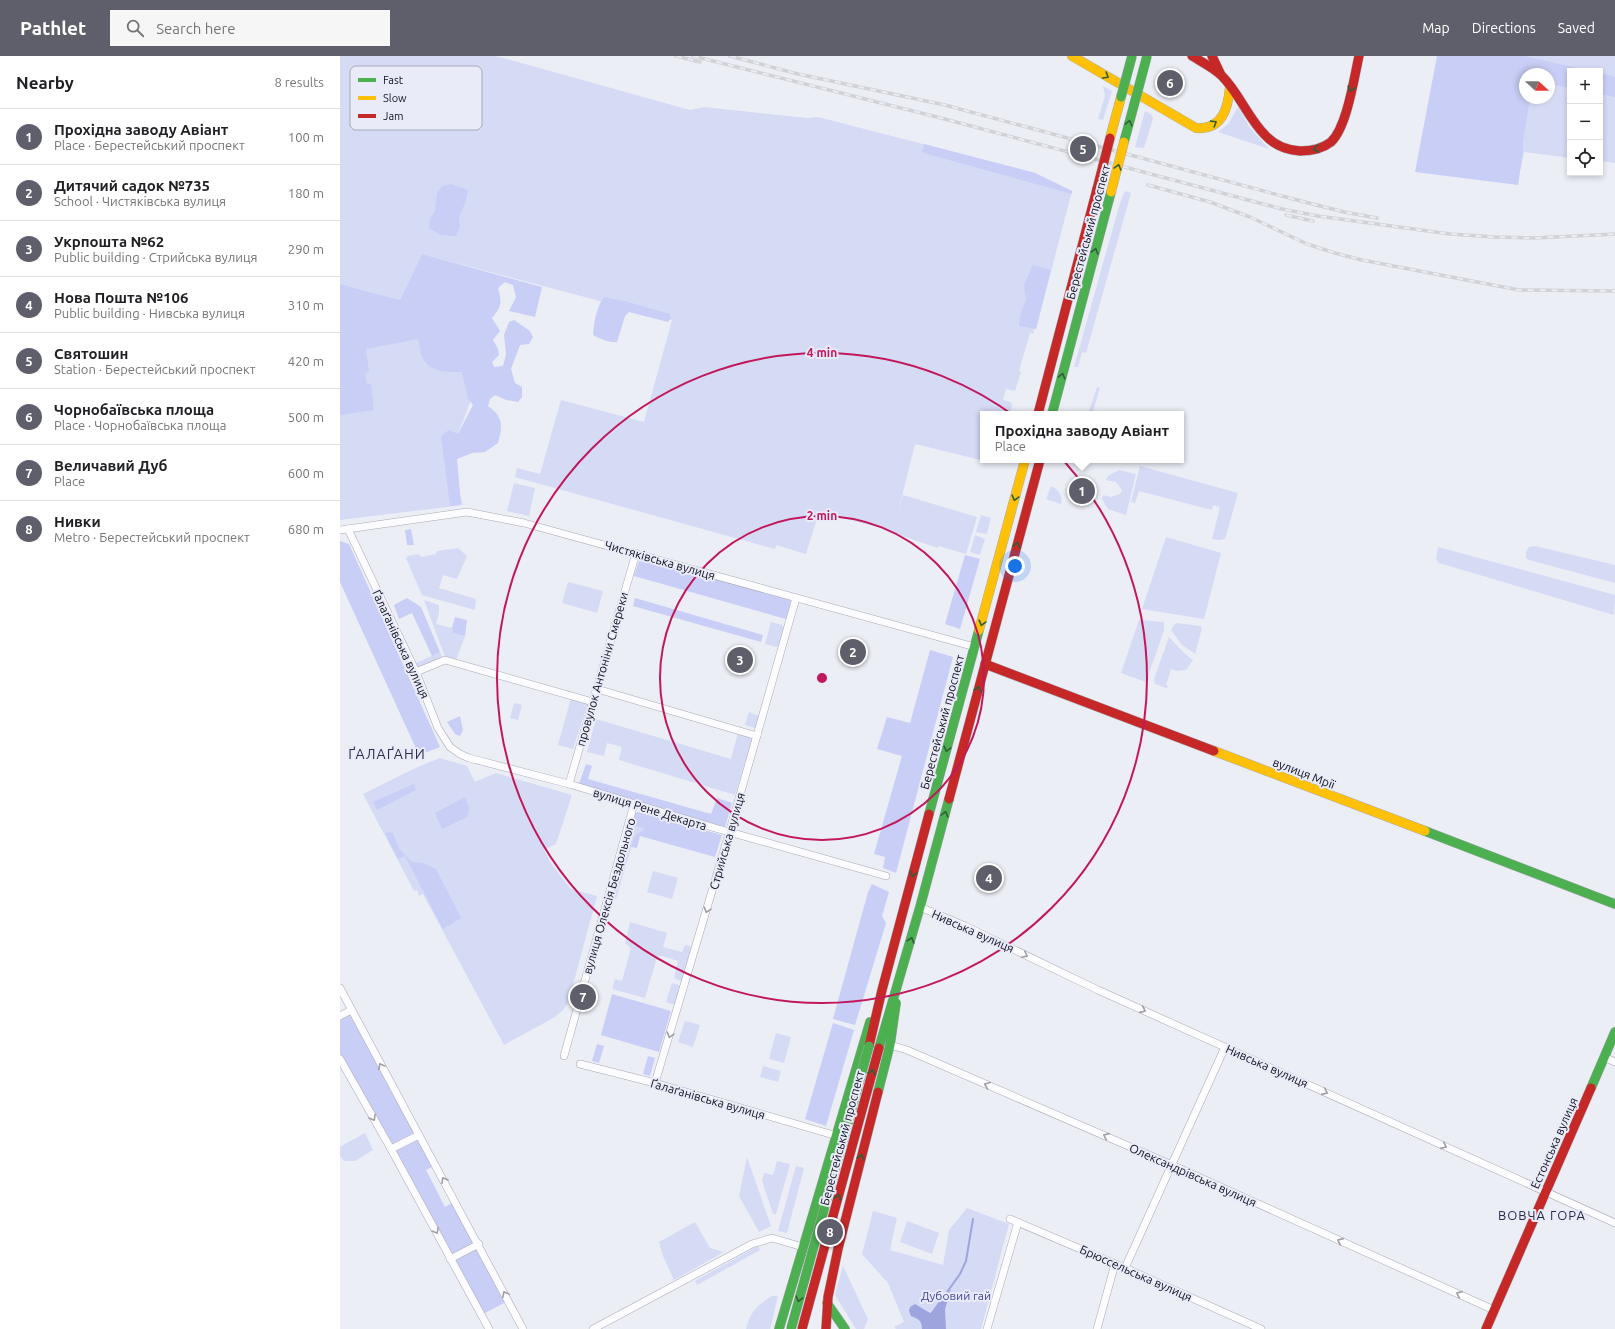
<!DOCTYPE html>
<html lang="en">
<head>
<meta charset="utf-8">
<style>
  :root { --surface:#fff; --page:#f6f6f6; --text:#202124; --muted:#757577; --line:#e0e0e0; --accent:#5e5f6a }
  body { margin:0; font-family:Ubuntu,sans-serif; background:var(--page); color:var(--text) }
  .controls { position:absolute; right:12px; top:12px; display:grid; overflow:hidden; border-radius:0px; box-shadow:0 2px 6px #0003 }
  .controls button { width:36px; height:36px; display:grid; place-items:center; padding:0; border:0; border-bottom:1px solid var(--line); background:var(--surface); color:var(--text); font:20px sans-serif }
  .compass { position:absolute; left:1179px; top:12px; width:36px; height:36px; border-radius:50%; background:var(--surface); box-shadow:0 2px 6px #0003; rotate:111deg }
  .you { position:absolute; left:675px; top:510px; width:14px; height:14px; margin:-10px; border:3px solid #fff; border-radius:50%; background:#1a73e8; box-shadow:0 0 0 6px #1a73e833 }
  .badge { display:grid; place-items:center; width:26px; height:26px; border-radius:50%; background:var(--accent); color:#fff; font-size:13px; font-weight:700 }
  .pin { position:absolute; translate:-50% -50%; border:2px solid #fff; box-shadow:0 1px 4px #0006 }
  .popup { position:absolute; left:640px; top:355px; width:204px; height:52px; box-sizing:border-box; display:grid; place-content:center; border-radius:0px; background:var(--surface); filter:drop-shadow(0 1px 3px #0005); font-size:13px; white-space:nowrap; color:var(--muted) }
  .popup b { font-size:15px; color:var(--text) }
  .popup::after { content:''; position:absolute; left:50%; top:100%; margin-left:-8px; border:8px solid transparent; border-top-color:var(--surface) }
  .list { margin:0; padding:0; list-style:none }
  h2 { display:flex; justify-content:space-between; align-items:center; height:52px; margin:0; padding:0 16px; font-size:17px }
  h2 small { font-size:13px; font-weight:400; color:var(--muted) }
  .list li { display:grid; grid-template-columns:26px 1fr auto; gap:12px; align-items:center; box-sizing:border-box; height:56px; padding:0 16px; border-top:1px solid var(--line) }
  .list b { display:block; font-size:15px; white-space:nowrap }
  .list p { margin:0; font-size:13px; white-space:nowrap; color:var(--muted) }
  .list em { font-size:13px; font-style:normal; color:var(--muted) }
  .icon { flex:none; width:22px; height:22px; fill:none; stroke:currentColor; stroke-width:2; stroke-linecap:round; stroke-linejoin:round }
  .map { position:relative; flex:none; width:1275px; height:1273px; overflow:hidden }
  header { display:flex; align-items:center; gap:24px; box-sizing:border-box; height:56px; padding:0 20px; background:var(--accent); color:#fff }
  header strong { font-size:19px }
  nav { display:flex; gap:22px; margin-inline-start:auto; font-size:14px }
  .search { width:280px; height:36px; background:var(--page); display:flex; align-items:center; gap:10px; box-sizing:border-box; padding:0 14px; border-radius:0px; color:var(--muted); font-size:15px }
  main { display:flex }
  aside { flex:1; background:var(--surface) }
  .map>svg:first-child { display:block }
</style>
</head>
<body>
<header>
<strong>Pathlet</strong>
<div class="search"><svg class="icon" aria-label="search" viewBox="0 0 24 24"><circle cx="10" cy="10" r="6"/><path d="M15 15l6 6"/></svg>Search here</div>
<nav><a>Map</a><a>Directions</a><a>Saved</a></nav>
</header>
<main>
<aside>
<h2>Nearby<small>8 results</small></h2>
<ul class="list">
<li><span class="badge">1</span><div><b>Прохідна заводу Авіант</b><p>Place · Берестейський проспект</p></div><em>100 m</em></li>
<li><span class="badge">2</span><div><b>Дитячий садок №735</b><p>School · Чистяківська вулиця</p></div><em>180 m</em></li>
<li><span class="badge">3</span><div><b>Укрпошта №62</b><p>Public building · Стрийська вулиця</p></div><em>290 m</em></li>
<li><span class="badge">4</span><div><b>Нова Пошта №106</b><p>Public building · Нивська вулиця</p></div><em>310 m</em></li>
<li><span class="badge">5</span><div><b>Святошин</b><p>Station · Берестейський проспект</p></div><em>420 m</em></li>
<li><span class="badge">6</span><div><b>Чорнобаївська площа</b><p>Place · Чорнобаївська площа</p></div><em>500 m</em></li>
<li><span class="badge">7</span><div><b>Величавий Дуб</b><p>Place</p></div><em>600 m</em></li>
<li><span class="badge">8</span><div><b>Нивки</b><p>Metro · Берестейський проспект</p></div><em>680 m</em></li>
</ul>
</aside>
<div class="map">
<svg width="1275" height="1273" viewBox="0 0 1275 1273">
  <rect width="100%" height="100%" fill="#eceef6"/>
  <g fill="#d5daf5" fill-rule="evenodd">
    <path d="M0,0h156l194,54 14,-3 103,11 11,-1 217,56 37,18 -36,138h-2l-1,5 -3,-1 -11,38 2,1 -6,19 -9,-2 -3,11 8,2 1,3 -2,9h-27v46h2v1l-70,-17 -17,68 5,-17 74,22 -11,37 -27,-8 -1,2 -45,-15v-2l-74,-19 -13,42 -30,-9 -1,4 -260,-72 2,-9 23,6 21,-74 83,22 28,-102 -250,-66 -22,46 -60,-16z"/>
    <path d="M1142,0h133v107l-15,-2v-90h-30v87l-46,-6 -5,24 -28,-4zM1185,18h24v24h-24z"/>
    <path d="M763,30l9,5 -9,29 -5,-1 7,-23z"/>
    <path d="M898,51l12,21 19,21 -51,-17 11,-9z"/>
    <path d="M805,55l7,4 1,4 -9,29 -9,-1z"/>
    <path d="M785,135l6,2 -45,160 -4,-1 -4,15h-4l46,-164z"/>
    <path d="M0,246l144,53 -6,26 -29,77 14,47 -123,15z"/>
    <path d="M757,331l3,1 -8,26h-4z"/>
    <path d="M800,410l98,27 -13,46 -6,1 -7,-1 8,-32 -7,-2 -1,5 -73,-19 -4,12 -4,-1z"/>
    <path d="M779,414l17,4 -10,41 -18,-6 -6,-10 1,-4 8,2 9,-3 2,-4 -6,-8 -10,-2 2,-4z"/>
    <path d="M174,427l21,5 -6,28 -22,-5z"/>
    <path d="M711,430c8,4 12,9 10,18l-15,-5z"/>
    <path d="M641,459l10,3 -4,16 -11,-2z"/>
    <path d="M635,479l10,4 -5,16 -10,-3z"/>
    <path d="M826,481l55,16 -17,66 -62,-10z"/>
    <path d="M1195,490l80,19v18l-86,-23 -3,-2v-6l3,-5z"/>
    <path d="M1098,491l177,48 -1,20 -175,-52 -3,-4z"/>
    <path d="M118,492l9,8 -10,23 -14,-4 -4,13 37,11 -1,11 -53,-15 -16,-37 2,-2 10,-2 4,3 14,-3 1,-3z"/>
    <path d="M228,526l35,9 -6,22 -35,-10z"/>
    <path d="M84,544l15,5v8l-3,11 16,4 1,5 12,3 -9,24 -11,-3z"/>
    <path d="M799,564l25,2v8l-18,52 -25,-9z"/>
    <path d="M431,566l11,3 2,3 -4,17 -3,2 -12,-3z"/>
    <path d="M837,567l23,3 2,2 -7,26 -13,-9 -11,-15 3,-5z"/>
    <path d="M829,581l16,17 8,6 -7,10 -9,1 -6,-2 -5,16 3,1 -3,2 -11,-4 -1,-5z"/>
    <path d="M100,596l3,6 -25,11 -4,-5z"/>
    <path d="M231,642l17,5 -15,46 -15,-4z"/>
    <path d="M174,647l8,2 -4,15 -8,-2z"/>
    <path d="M409,656l10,4 -4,12 -10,-3z"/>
    <path d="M256,663l135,40 7,-26 12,4 2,3 -17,55 -116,-35 3,-13 -15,-4 -3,13 -17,-4z"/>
    <path d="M100,702l27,8 8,16 21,-9 76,22 -16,49 -12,6 8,15 19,24 26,7 -29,107 -5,7 -8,7 -51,28 -81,-151 -4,2 -2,-6 -3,1 -51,-97 50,-25z"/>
    <path d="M292,769l12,4 -9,6 -19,64 -5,-1z"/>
    <path d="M313,815l25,7 -6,21 -25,-7z"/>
    <path d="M290,866l37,11 -4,14 19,5 3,-7 7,2 -10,34 -8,-3 4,-17 -16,-5 -5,1 -12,41 -33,-9 3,-10 7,2 9,-33 -6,-5z"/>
    <path d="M332,927l9,3 -6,19 -9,-3z"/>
    <path d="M345,965l15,4 -7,22 -15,-5z"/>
    <path d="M436,977l15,4 -7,26 -15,-4z"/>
    <path d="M423,1010l18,5 -3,11 -18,-5z"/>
    <path d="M25,1077l8,17 -18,11h-11l-4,-5v-9z"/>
    <path d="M407,1101l24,69 -12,6 -20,-36z"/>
    <path d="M437,1105l13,3 -14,50h-3l-11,-33 2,-8 9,2z"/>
    <path d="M456,1110l8,2 -17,65 -9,-2z"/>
    <path d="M627,1152l42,16 -28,105h-85l-2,-2 10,-5 -16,-39 -26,-29 11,-43 24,7 -7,32 53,15 6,-35z"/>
    <path d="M567,1165l32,12 -7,21 -32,-12z"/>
    <path d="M355,1166l15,26 14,4 -50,28 -11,-24 -4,-14z"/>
    <path d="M418,1190l2,4 -63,35 -2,-4z"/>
    <path d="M503,1210l25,53 -4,10h-8l-21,-34z"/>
    <path d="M432,1240h6l-8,33h-24c4,-17 11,-24 26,-33z"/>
  </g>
  <g fill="#c8cef5">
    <path d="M1097,0h87l66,15h-20v17l-21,-4v-10h-24v24h5l-7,43v11l-5,33 -103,-13z"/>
    <path d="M1260,17l15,4v20l-15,-3z"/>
    <path d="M584,88l111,29 37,18v3l-141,-39 -9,-3z"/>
    <path d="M111,128l17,6 -2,11 -7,16 1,10 -4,9 -15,-1 -12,-7 1,-9 5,-8 2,-18 5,-7z"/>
    <path d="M82,198l120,33 -7,30 -26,-6 7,-14 -3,-12 -8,-3 -7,6c4,15 4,18 -6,30l8,13 -7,9 5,9 1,6 -7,7 2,5 9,-1 3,-12 -2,-19 5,-13 5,-2 16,11 3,6 -4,7 -9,1 -9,24 4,14 7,4v10l-4,5 -12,-2 -11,-5 -5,4 -2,7c15,10 15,20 10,37l-13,9 -13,1 -15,6 4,45 -11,2 -9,-70 8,-6 9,4 15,-29 -5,-6 -6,-27c-12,0 -30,1 -38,-12 -4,-5 -4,-15 -6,-21l-52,10 3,23 -4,1 2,11h4l3,26 -34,5v-131l60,16z"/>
    <path d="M693,209l18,5 -15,59 -17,-3 1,-10 6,-16 -2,-15z"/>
    <path d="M264,241l24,5 42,12 1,4 -3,4 -39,-10 -4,4 -8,26c-8,1 -16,-3 -24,-7 1,-13 3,-27 11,-38z"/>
    <path d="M71,473l3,16h-7l-2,-15z"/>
    <path d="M0,485l9,3 91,203 -21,8 -79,-173z"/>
    <path d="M625,499l15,4 -20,70 -15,-5z"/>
    <path d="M300,502l150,42 1,1 -5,18 -152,-43z"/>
    <path d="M67,542l14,9 19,45 -8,4 -20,-43 -13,6 -5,-14z"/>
    <path d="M295,542l128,37 -2,7 -128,-36z"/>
    <path d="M115,561l12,3 -2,16 -12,-3 -1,-5z"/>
    <path d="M590,594l23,7 -57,216 -13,-5 2,-11 -11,-3 28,-98 -25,-7 10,-32 23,6z"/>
    <path d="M120,660l3,14 -3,6 -5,-2 -8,-12z"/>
    <path d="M246,708l6,2 -4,13 123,35 6,-16 15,5 -7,24 -146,-43z"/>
    <path d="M74,728l2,6 -39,20 -4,-8z"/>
    <path d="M125,741l4,11 -2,9 -25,12 -7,-16z"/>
    <path d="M298,756l84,23 -7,22 -75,-21 -3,12 -6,-1 4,-12 9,-6 -12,-4 3,-12z"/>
    <path d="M52,776l8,18 12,12 11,1 13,6 25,49 -18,11 -38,-73 -7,3 -13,-26z"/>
    <path d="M532,828l17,8 -7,24 4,7 -31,102 -22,-6 35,-127z"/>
    <path d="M272,938l59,17 -12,41 -58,-17z"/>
    <path d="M10,959l64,118 -22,13 -52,-93v-33z"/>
    <path d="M493,967l21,7 -28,96 -21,-7z"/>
    <path d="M257,988l7,2 -5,17 -7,-2z"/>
    <path d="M308,1000l7,2 -5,18 -7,-2z"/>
    <path d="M78,1083l14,28 -6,3 19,37 7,-4 22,40 -23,11 -56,-104z"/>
    <path d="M137,1192l29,54 -23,12 -28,-53z"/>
  </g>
  <path fill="#9ea4de" d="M611,1233l-6,20 1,20h-24c0,-9 -4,-10 -11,-13l-2,-5 1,-4 5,-3 15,9 4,-2z"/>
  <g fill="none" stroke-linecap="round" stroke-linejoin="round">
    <path stroke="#9ea4de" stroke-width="2" d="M592,1257l28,-39 6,-13 7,-42"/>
    <g stroke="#a8a9b3" stroke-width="8">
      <g id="street">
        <path d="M8,473l68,143 22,56 12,19 10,7 9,4 100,26 146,44 171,48"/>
        <path d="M0,474l127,-18 57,11 451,124"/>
        <path d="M76,616l29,-12 148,42"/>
        <path d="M257,633l160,47"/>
        <path d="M229,728l67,-231"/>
        <path d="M580,851l45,19 133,64 517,233"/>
        <path d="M0,932l183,341"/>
        <path d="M0,960l11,-6"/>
        <path d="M550,989l17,5 265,115 322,145"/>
        <path d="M224,1000l70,-252"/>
        <path d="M1264,1001l11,5"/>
        <path d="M0,1003l51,90 98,180"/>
        <path d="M240,1008l75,19 182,53"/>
        <path d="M315,1027l73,-246 68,-239"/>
        <path d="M51,1093l28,-14"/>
        <path d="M670,1163l115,49 136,61"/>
        <path d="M110,1203l29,-15"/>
        <path d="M785,1212l100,-221"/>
        <path d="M253,1273l159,-85 20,-6 31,9"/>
        <path d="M647,1273l31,-107"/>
        <path d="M757,1273l18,-65"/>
      </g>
    </g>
    <g stroke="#a8a9b3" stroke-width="10">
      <g id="fast">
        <path d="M784,86l10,-37"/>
        <path d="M712,358l59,-222"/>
        <path d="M589,758l50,-184"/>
        <path d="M1085,775l190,73"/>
        <path d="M539,992l41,-141 29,-108"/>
        <path d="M1251,1032l24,-56"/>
        <path d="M538,1036l12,-47 6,-42"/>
        <path d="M487,1247l18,26"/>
        <path d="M439,1273l91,-307"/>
      </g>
    </g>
    <g stroke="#a8a9b3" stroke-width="10">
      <g id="slow">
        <path d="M732,0l124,72c26,2 32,-19 34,-41"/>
        <path d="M770,82l11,-41"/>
        <path d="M639,574l46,-170"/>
        <path d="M874,695l211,80"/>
      </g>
    </g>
    <g stroke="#a8a9b3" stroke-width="10">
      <g id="jam">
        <path d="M852,0c10,6 22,12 30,20 17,17 26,42 43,59 9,10 21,15 35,16 11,0 22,-2 31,-9 16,-15 23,-64 28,-86"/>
        <path d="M872,0l8,17"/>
        <path d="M698,358l59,-225"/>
        <path d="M645,608l229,87"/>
        <path d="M609,743l91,-339"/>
        <path d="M529,990l13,-56 47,-176"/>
        <path d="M486,1273l2,-32 10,-48 40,-157"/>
        <path d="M1146,1273l105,-241"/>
      </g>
    </g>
    <use href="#street" stroke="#fcfcfe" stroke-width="7"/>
    <use href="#fast" stroke="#4caf50" stroke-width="9"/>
    <use href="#slow" stroke="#ffc107" stroke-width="9"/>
    <use href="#jam" stroke="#c62828" stroke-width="9"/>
    <g stroke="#d2d2d5" stroke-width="3.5">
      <g id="rail">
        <path d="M336,0l24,6"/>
        <path d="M353,0l248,62 341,91 36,7 132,18 44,3 40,1 81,-4"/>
        <path d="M390,0l68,18 147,31 352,95 47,12 33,6"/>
        <path d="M808,129l62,17 40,15 57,27 28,9 27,7 157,30 96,1"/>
        <path d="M946,159l27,6"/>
      </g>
    </g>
    <use href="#rail" stroke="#e9ebf9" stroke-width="2" stroke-dasharray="6" stroke-linecap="butt"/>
    <g stroke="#a8a9b3" stroke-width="10" stroke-linecap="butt">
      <g id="fast-bridge">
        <path d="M781,41l11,-41"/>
        <path d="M794,49l13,-49"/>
        <path d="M451,1273l78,-283"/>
      </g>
    </g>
    <g stroke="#a8a9b3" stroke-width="10" stroke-linecap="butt">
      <path id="slow-bridge" d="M771,136l13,-50"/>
    </g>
    <g stroke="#a8a9b3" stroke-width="10" stroke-linecap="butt">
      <g id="jam-bridge">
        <path d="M757,133l13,-51"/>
        <path d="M462,1273l77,-281"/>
      </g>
    </g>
    <use href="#fast-bridge" stroke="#4caf50" stroke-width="9"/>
    <use href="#slow-bridge" stroke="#ffc107" stroke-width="9"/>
    <use href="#jam-bridge" stroke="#c62828" stroke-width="9"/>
  </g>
  <defs><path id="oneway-chevron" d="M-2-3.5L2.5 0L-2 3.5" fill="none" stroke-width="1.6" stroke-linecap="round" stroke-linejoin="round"/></defs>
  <g stroke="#2e6037">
    <use href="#oneway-chevron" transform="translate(766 20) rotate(31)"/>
    <use href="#oneway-chevron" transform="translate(1011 33) rotate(105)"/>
    <use href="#oneway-chevron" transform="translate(789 67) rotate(-75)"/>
    <use href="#oneway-chevron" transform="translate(874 67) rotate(-32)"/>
    <use href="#oneway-chevron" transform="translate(976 93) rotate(168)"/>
    <use href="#oneway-chevron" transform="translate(778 111) rotate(-75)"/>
    <use href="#oneway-chevron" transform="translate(755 195) rotate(-75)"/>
    <use href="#oneway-chevron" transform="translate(722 320) rotate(-75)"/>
    <use href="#oneway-chevron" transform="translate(675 442) rotate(105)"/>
    <use href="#oneway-chevron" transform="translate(677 489) rotate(-75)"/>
    <use href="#oneway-chevron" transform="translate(642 567) rotate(105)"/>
    <use href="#oneway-chevron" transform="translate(638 633) rotate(-75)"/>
    <use href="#oneway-chevron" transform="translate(607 693) rotate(105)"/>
    <use href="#oneway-chevron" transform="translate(605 758) rotate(-75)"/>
    <use href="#oneway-chevron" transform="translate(573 818) rotate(105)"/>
    <use href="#oneway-chevron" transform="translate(571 884) rotate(-74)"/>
    <use href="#oneway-chevron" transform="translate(532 1016) rotate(-75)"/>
    <use href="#oneway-chevron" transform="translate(521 1101) rotate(-76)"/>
    <use href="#oneway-chevron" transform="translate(498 1141) rotate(-75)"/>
    <use href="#oneway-chevron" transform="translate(459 1243) rotate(105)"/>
  </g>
  <g stroke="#9e9ea4">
    <use href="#oneway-chevron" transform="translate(367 854) rotate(106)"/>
    <use href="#oneway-chevron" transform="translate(685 899) rotate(26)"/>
    <use href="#oneway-chevron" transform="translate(803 954) rotate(24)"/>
    <use href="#oneway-chevron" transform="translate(330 979) rotate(106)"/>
    <use href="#oneway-chevron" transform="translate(41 1010) rotate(-118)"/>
    <use href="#oneway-chevron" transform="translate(647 1029) rotate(-157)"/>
    <use href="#oneway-chevron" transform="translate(985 1036) rotate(24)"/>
    <use href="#oneway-chevron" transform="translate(33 1062) rotate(60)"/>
    <use href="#oneway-chevron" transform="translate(766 1080) rotate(-156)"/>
    <use href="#oneway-chevron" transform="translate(1104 1090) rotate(24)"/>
    <use href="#oneway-chevron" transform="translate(104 1124) rotate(-119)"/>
    <use href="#oneway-chevron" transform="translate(96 1175) rotate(62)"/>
    <use href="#oneway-chevron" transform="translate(1000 1185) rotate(-156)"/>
    <use href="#oneway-chevron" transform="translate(165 1238) rotate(-118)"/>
    <use href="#oneway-chevron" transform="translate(1119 1238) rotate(-156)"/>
  </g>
  <g fill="none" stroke="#c2185b" stroke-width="2">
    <circle cx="482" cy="622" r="162"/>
    <circle cx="482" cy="622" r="325"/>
  </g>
  <g text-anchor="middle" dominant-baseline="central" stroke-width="4" stroke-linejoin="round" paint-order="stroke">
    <g font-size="12" fill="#11121e" stroke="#e9ebf9">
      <text transform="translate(748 176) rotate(-75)">Берестейський проспект</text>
      <text transform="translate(320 504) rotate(16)">Чистяківська вулиця</text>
      <text transform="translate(61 588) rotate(65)">Ґалаґанівська вулиця</text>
      <text transform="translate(262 613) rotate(-74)">провулок Антоніни Смереки</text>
      <text transform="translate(602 666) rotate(-75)">Берестейський проспект</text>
      <text transform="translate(964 717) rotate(21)">вулиця Мрії</text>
      <text transform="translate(310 753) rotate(17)">вулиця Рене Декарта</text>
      <text transform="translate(387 785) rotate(-74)">Стрийська вулиця</text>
      <text transform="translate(269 840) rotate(-74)">вулиця Олексія Бездольного</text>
      <text transform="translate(633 875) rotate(24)">Нивська вулиця</text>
      <text transform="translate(927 1010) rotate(24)">Нивська вулиця</text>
      <text transform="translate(368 1043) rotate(16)">Ґалаґанівська вулиця</text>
      <text transform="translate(502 1082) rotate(-75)">Берестейський проспект</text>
      <text transform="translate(1214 1087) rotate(-66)">Естонська вулиця</text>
      <text transform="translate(853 1119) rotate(24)">Олександрівська вулиця</text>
      <text transform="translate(796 1217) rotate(24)">Брюссельська вулиця</text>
    </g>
    <g font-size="12" fill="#4344a0" stroke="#e9ebf9">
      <text x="616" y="1239">Дубовий гай</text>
    </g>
    <g font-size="13" letter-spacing="1" fill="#2b2e49" stroke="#e9ebf9">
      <text x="1202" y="1159">ВОВЧА ГОРА</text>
    </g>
    <g font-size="14" letter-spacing="1" fill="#2b2e49" stroke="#e9ebf9">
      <text x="47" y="698">ҐАЛАҐАНИ</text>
    </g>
  </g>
  <rect x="10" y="10" width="132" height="64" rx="6" fill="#e9ebf9" stroke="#a8aab7" stroke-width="1"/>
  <rect x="18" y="22" width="18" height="4" fill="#4caf50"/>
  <rect x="18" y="40" width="18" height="4" fill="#ffc107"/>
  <rect x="18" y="58" width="18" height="4" fill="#c62828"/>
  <g font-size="11" fill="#11121e">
    <text x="43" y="28">Fast</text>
    <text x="43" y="46">Slow</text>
    <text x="43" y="64">Jam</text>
  </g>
  <circle cx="482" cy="622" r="6" fill="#c2185b" stroke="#e9ebf9" stroke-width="2"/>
  <g font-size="12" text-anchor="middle" font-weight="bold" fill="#c2185b" stroke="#e9ebf9" stroke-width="4" stroke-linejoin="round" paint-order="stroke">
    <text x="482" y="301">4 min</text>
    <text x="482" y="464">2 min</text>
  </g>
</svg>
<div class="controls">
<button>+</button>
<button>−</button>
<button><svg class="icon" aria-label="locate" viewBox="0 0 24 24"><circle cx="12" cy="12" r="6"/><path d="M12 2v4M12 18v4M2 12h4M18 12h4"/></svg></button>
</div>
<svg class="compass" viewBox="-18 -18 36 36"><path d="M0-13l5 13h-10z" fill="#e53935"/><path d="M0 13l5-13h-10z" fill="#757577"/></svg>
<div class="you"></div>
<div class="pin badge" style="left:742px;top:435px">1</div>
<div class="popup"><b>Прохідна заводу Авіант</b>Place</div>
<div class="pin badge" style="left:513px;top:596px">2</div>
<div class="pin badge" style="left:400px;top:604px">3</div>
<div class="pin badge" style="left:649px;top:822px">4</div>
<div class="pin badge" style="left:743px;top:93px">5</div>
<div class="pin badge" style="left:830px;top:27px">6</div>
<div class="pin badge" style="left:243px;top:941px">7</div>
<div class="pin badge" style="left:490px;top:1176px">8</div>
</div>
</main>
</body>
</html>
